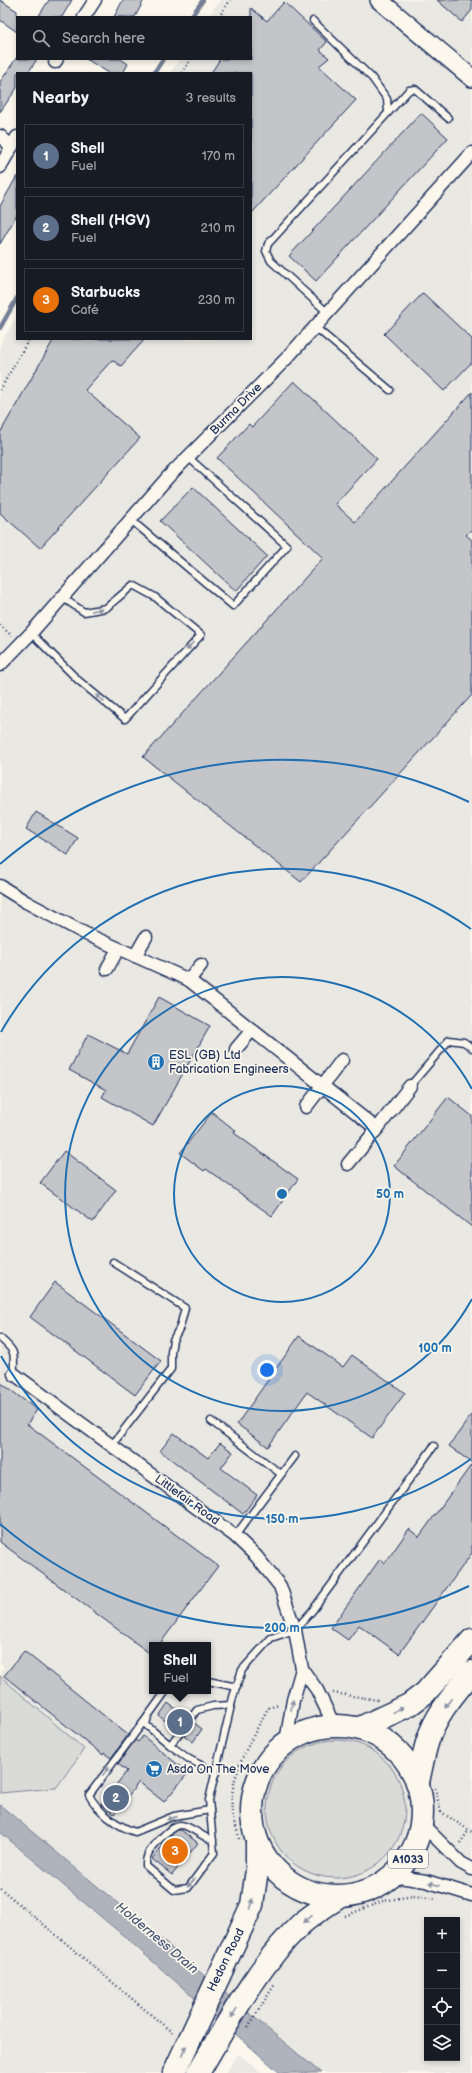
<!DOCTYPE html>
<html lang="en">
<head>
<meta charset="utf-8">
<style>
  :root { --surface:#171b24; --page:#242831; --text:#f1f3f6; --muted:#9ea1a6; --line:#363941; --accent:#8c9099 }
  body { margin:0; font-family:"Balsamiq Sans",sans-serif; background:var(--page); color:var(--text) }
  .controls { position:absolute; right:12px; bottom:12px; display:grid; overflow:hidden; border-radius:0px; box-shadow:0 2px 6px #0003 }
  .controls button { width:36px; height:36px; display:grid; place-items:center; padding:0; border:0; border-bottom:1px solid var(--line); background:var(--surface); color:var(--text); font:20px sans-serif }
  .you { position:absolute; left:267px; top:1370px; width:14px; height:14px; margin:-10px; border:3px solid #fff; border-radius:50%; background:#1a73e8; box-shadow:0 0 0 6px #1a73e833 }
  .badge { display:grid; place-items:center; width:26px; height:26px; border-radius:50%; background:var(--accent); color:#fff; font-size:13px; font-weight:700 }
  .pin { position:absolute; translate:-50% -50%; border:2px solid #fff; box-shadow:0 1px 4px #0006 }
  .popup { position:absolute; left:149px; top:1642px; width:62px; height:52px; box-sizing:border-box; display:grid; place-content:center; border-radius:0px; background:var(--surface); filter:drop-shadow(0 1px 3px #0005); font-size:13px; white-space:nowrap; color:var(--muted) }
  .popup b { font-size:15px; color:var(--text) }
  .popup::after { content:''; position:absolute; left:50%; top:100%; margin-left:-8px; border:8px solid transparent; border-top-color:var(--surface) }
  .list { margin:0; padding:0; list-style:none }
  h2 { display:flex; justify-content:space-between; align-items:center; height:52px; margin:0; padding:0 16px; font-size:17px }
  h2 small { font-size:13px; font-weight:400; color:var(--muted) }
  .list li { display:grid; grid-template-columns:26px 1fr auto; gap:12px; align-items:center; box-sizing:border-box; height:64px; margin:0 8px 8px; padding:0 8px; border:1px solid var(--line); border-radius:0px }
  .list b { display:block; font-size:15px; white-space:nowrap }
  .list p { margin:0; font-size:13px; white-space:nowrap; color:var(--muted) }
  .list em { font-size:13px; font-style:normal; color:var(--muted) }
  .icon { flex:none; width:22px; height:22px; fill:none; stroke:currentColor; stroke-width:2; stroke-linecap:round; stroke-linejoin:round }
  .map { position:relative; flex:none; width:472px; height:2073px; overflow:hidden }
  .search { position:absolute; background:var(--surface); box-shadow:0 2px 6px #0003; left:16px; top:16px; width:236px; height:44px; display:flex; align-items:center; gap:10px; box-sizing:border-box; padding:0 14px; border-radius:0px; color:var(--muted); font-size:15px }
  .panel { position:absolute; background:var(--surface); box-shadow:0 2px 6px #0003; left:16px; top:72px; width:236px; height:268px; border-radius:0px }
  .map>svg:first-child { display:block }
</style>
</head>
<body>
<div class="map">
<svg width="472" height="2073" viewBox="0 0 472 2073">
  <rect width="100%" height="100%" fill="#fbf7ec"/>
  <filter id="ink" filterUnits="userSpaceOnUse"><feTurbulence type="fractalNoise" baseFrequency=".025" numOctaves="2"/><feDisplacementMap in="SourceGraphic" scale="8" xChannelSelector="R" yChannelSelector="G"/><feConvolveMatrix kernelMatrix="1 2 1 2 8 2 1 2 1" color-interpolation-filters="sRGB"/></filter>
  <g filter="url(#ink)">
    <g fill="#eae8e2" fill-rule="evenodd">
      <path d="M220,0h252v2073h-152l-320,-268v-12l56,-5 28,-39 -84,-73v-4l4,-5 -4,-3v-1320l17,-28v23h234v-266h-81l10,-14h71v-42h-43zM152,1645h56v46h-56zM427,1920h30v138h-30z"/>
      <path d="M0,1832l216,184 -29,57h-187z"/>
      <path d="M238,2053l24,20h-36z"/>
    </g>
    <g fill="#dadad7" stroke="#7a849a">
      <path d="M0,1676l84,73 -28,39 -56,5z"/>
      <circle cx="336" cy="1809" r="69"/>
    </g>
    <path fill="#afb3bb" stroke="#747e96" d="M0,1805l321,268h-41l-154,-135 -126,-106z"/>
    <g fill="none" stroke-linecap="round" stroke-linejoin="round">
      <g stroke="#747e96" stroke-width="4.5">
        <path d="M191,17l12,-17"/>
        <path d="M154,73l9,-14"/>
        <path d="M0,328l17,-30"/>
      </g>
    </g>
    <g fill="#c3c5c9" stroke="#1b2f5e">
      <path d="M0,0l17,11v21l-17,-12z"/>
      <path d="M49,0h23l-10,17h-24z"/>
      <path d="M123,0h21l-9,17h-21z"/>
      <path d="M437,0h35v10l-10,12z"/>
      <path d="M284,2l43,40 -7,8 9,8 -10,8 37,34 -105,114v-141h-40l9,-14h31v-51l16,13z"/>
      <path d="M17,57v2h20l-9,14h-11v15l-17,24v-30z"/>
      <path d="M86,59h35l7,5 -5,9h-14z"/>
      <path d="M421,113l27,25 -132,143 -27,-25z"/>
      <path d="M17,176v39l-17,29v-38z"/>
      <path d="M423,293l49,46v23l-28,29 -60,-57z"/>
      <path d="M54,339h91l-24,27 -9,-6 -27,30 55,48 -100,110 -40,-35v-80z"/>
      <path d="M294,381l83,78 -42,45 20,18 117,-130v137l-6,6 6,5v155l-171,187 -158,-125 180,-199 -106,-100 32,-34 3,3z"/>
      <path d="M193,487l74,69 -31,35 -76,-70z"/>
      <path d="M36,812l42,26 -10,17 -42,-26z"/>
      <path d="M159,997l51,29 -57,100 -51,-29 4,-7 -37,-20 19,-36 39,20z"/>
      <path d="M448,1097l24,19v111l-78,-61z"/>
      <path d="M212,1112l24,19 -2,2 64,46 -26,37 -66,-47 -2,2 -24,-18z"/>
      <path d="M64,1151l52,39 -23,32 -53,-39z"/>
      <path d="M55,1282l106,79 -26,34 -105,-78z"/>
      <path d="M299,1336l44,31 9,-12 53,38 -33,45 -65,-46 -39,55 -31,-23z"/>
      <path d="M0,1382l37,28 -10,14 191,142 -59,79h-7v10l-152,-113z"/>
      <path d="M472,1414v49l-23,-17z"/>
      <path d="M174,1433l34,25 12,-15 13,9 -12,16 36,27 -14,19 -83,-63z"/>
      <path d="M472,1464v89l-73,101 -40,-29 -11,15 -17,-12 49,-69 5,4 24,-34 10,8z"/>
      <path d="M24,1651l104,84 -17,23 -7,-5 -1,2 -99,-79z"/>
      <path d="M168,1703l18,14 -10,12 -17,-13z"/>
      <path d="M193,1722l9,7 -9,13 -9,-7z"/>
      <path d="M143,1736l45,37 -24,29 -25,-20 -25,32 -13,-10 26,-33 -9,-7 17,-24 3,2z"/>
      <path d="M178,1830h3l17,13 -26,32 -20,-16 19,-24z"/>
    </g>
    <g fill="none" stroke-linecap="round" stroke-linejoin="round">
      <g stroke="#1b2f5e" stroke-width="9">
        <g id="lane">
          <path d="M313,21l59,57 15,21 1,12"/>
          <path d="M328,313l-57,-52 -5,-10 2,-7 141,-154 6,-1 33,29"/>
          <path d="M315,327l75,63"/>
          <path d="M131,520l102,86 54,-60 -99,-89"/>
          <path d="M31,633l47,47 47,39 76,-84 -46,-38 -22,-12 -27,23 -22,4 -21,-14"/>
          <path d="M410,1086l39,-46 15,2 8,6"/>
          <path d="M0,1338c18,16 13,14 14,36"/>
          <path d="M211,1421l70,53"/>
          <path d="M112,1445l59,-76v-17l2,-12 7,-13 5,-19 -72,-46"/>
          <path d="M235,1536l60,-80"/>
          <path d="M208,1681l29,6"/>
          <path d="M166,1691l-18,25 -2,9 24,20"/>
          <path d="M148,1716l-59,79c9,17 28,31 46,37l39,-16 36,-6"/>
          <path d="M216,1773l-27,-14 -19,-14 27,-35 16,-4 18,-1"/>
          <path d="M213,1840c-11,-2 -22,-15 -33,-15 -9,0 -31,24 -33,32 -1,2 -1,6 -1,9l28,24 14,-2 26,-35 -5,-53 24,-103 9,-27 29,-32 24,-8 17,-19 122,-165"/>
        </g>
      </g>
      <g stroke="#1b2f5e" stroke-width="15">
        <g id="street">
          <path d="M84,17l11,-17"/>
          <path d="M55,62l2,-3"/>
          <path d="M0,136l12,11"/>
          <path d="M0,167l17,-30"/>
          <path d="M0,665l31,-32 138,-157 117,-117 186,-206"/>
          <path d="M0,886l26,16 60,32 103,46 188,149 -29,35"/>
          <path d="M135,956l11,-19"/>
          <path d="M107,969l11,-20"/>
          <path d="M189,980l12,-15"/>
          <path d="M236,1049l16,-19"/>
          <path d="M306,1107l36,-47"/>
          <path d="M377,1129l33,-43"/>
          <path d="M14,1374l221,162 21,20 24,30 15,44 7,39 -9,31 -7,42"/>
          <path d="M302,1669l15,21 17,35"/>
          <path d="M422,1824l39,39 11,6"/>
          <path d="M392,1876l34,5 46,14"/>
        </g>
      </g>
      <g stroke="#1b2f5e" stroke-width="20">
        <path id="secondary" d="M379,0l93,78"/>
      </g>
      <g stroke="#1b2f5e" stroke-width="25">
        <g id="highway">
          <circle cx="337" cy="1811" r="85"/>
          <path d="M362,1727l47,-22 16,-12 47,-53"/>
          <path d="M418,1782c3,-13 5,-26 9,-39 8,-28 27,-49 45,-71"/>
          <path d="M174,2073l78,-168 5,-35v-28"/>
          <path d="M198,2073c29,-49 60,-108 102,-148 12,-11 26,-19 39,-28"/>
        </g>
      </g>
      <g stroke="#1b2f5e" stroke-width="2.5" stroke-dasharray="1 3" stroke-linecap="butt">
        <path d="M219,17l11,-17"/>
        <path d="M182,73l9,-14"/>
        <path d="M0,390l29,-51"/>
        <path d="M0,625l12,11"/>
        <path d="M333,1693l45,7"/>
        <path d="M435,1788l6,24 31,20"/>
        <path d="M239,1839c-1,-9 -6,-18 -7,-27 -4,-36 20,-73 36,-104l11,-3"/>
        <path d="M460,1843l9,-13"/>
        <path d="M0,1888l174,146"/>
        <path d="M345,1916l38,-15 30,-5 24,3"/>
        <path d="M248,2027l27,-43"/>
      </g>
      <use href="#lane" stroke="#fbf7ec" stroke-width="6"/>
      <use href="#street" stroke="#fbf7ec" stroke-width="12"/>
      <use href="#secondary" stroke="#fbf7ec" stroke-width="17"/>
      <use href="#highway" stroke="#fbf7ec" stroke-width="22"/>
    </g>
    <defs><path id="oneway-solid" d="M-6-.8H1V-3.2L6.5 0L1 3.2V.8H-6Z"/></defs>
    <g fill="#8b93a5">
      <use href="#oneway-solid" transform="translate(97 610) rotate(-11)"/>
      <use href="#oneway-solid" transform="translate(190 646) rotate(132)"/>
      <use href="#oneway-solid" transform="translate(100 698) rotate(-141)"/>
      <use href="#oneway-solid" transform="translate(448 1703) rotate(127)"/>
      <use href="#oneway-solid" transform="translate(292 1705) rotate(-79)"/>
      <use href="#oneway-solid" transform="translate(398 1710) rotate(-26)"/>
      <use href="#oneway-solid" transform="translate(106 1771) rotate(-53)"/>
      <use href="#oneway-solid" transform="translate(172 1818) rotate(162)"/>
      <use href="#oneway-solid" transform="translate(191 1883) rotate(133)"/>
      <use href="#oneway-solid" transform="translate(434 1884) rotate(-164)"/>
      <use href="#oneway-solid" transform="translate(251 1904) rotate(-73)"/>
      <use href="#oneway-solid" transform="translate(308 1919) rotate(139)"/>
      <use href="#oneway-solid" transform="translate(234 2013) rotate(122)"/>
      <use href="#oneway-solid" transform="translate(184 2051) rotate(-65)"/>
    </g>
  </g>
  <g fill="none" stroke="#1f6fb2" stroke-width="2">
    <circle cx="282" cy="1194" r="108"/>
    <path d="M472 1299A217 217 0 1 1 472 1089"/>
    <path d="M471 1459A325 325 0 0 1 1 1356M1 1032A325 325 0 0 1 471 929"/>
    <path d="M469 1586A434 434 0 0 1 0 1524M0 864A434 434 0 0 1 469 802"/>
  </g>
  <defs>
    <g id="building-disc" transform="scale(0.9)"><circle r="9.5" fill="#1f6fb2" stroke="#fbf7ec"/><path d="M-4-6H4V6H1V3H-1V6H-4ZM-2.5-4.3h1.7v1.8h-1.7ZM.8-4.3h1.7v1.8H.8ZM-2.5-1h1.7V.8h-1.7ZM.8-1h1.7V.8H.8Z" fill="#fff"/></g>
    <g id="supermarket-disc" transform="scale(0.9)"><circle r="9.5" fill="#1f6fb2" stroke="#fbf7ec"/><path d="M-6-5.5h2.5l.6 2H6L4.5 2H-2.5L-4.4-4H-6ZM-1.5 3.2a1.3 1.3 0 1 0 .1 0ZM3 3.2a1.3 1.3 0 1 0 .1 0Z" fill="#fff"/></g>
  </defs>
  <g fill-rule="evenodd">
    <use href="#building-disc" x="156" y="1062"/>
    <use href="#supermarket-disc" x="154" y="1769"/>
  </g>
  <g text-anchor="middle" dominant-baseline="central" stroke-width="3.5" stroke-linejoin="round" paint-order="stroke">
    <rect fill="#fbf7ec" stroke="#5e6b89" stroke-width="1" x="388" y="1850" width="40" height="18" rx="3"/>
    <g font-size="11" font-weight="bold" fill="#1b2f5e">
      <text x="408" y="1859">A1033</text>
    </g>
    <g font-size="12" fill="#1b2f5e" stroke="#fbf7ec">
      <text transform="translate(236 409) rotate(-45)">Burma Drive</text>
      <text transform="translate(187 1500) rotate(36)">Littlefair Road</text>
      <text transform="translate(226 1960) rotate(-64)">Hedon Road</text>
    </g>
    <g font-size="12" fill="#1b2f5e" stroke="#fbf7ec" text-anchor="start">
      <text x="169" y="1055">ESL (GB) Ltd<tspan x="169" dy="14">Fabrication Engineers</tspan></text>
      <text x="167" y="1769">Asda On The Move</text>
    </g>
    <g font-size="13" font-style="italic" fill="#47577a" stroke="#fbf7ec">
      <text transform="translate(157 1938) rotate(40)">Holderness Drain</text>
    </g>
  </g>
  <circle cx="282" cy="1194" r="6" fill="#1f6fb2" stroke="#fbf7ec" stroke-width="2"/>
  <g font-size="12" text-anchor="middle" font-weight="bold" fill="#1f6fb2" stroke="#fbf7ec" stroke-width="3.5" stroke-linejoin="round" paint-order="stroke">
    <text x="390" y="1198">50 m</text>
    <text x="435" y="1352">100 m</text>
    <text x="282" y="1523">150 m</text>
    <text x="282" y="1632">200 m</text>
  </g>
</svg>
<div class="controls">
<button>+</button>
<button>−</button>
<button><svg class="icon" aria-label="locate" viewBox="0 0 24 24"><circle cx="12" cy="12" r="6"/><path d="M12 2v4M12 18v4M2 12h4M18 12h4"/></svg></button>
<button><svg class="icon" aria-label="layers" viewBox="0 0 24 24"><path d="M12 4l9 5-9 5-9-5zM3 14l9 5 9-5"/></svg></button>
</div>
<div class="you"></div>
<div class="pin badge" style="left:180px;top:1722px;background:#5c6f8a">1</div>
<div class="popup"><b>Shell</b>Fuel</div>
<div class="pin badge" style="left:116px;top:1798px;background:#5c6f8a">2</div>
<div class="pin badge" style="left:175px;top:1851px;background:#e8710a">3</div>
<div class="search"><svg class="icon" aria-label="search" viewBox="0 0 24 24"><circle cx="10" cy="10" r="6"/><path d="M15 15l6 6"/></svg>Search here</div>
<section class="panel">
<h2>Nearby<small>3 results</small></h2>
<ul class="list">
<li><span class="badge" style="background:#5c6f8a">1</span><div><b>Shell</b><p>Fuel</p></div><em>170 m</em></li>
<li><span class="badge" style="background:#5c6f8a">2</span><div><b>Shell (HGV)</b><p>Fuel</p></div><em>210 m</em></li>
<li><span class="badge" style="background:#e8710a">3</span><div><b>Starbucks</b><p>Café</p></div><em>230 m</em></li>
</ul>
</section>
</div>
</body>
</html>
